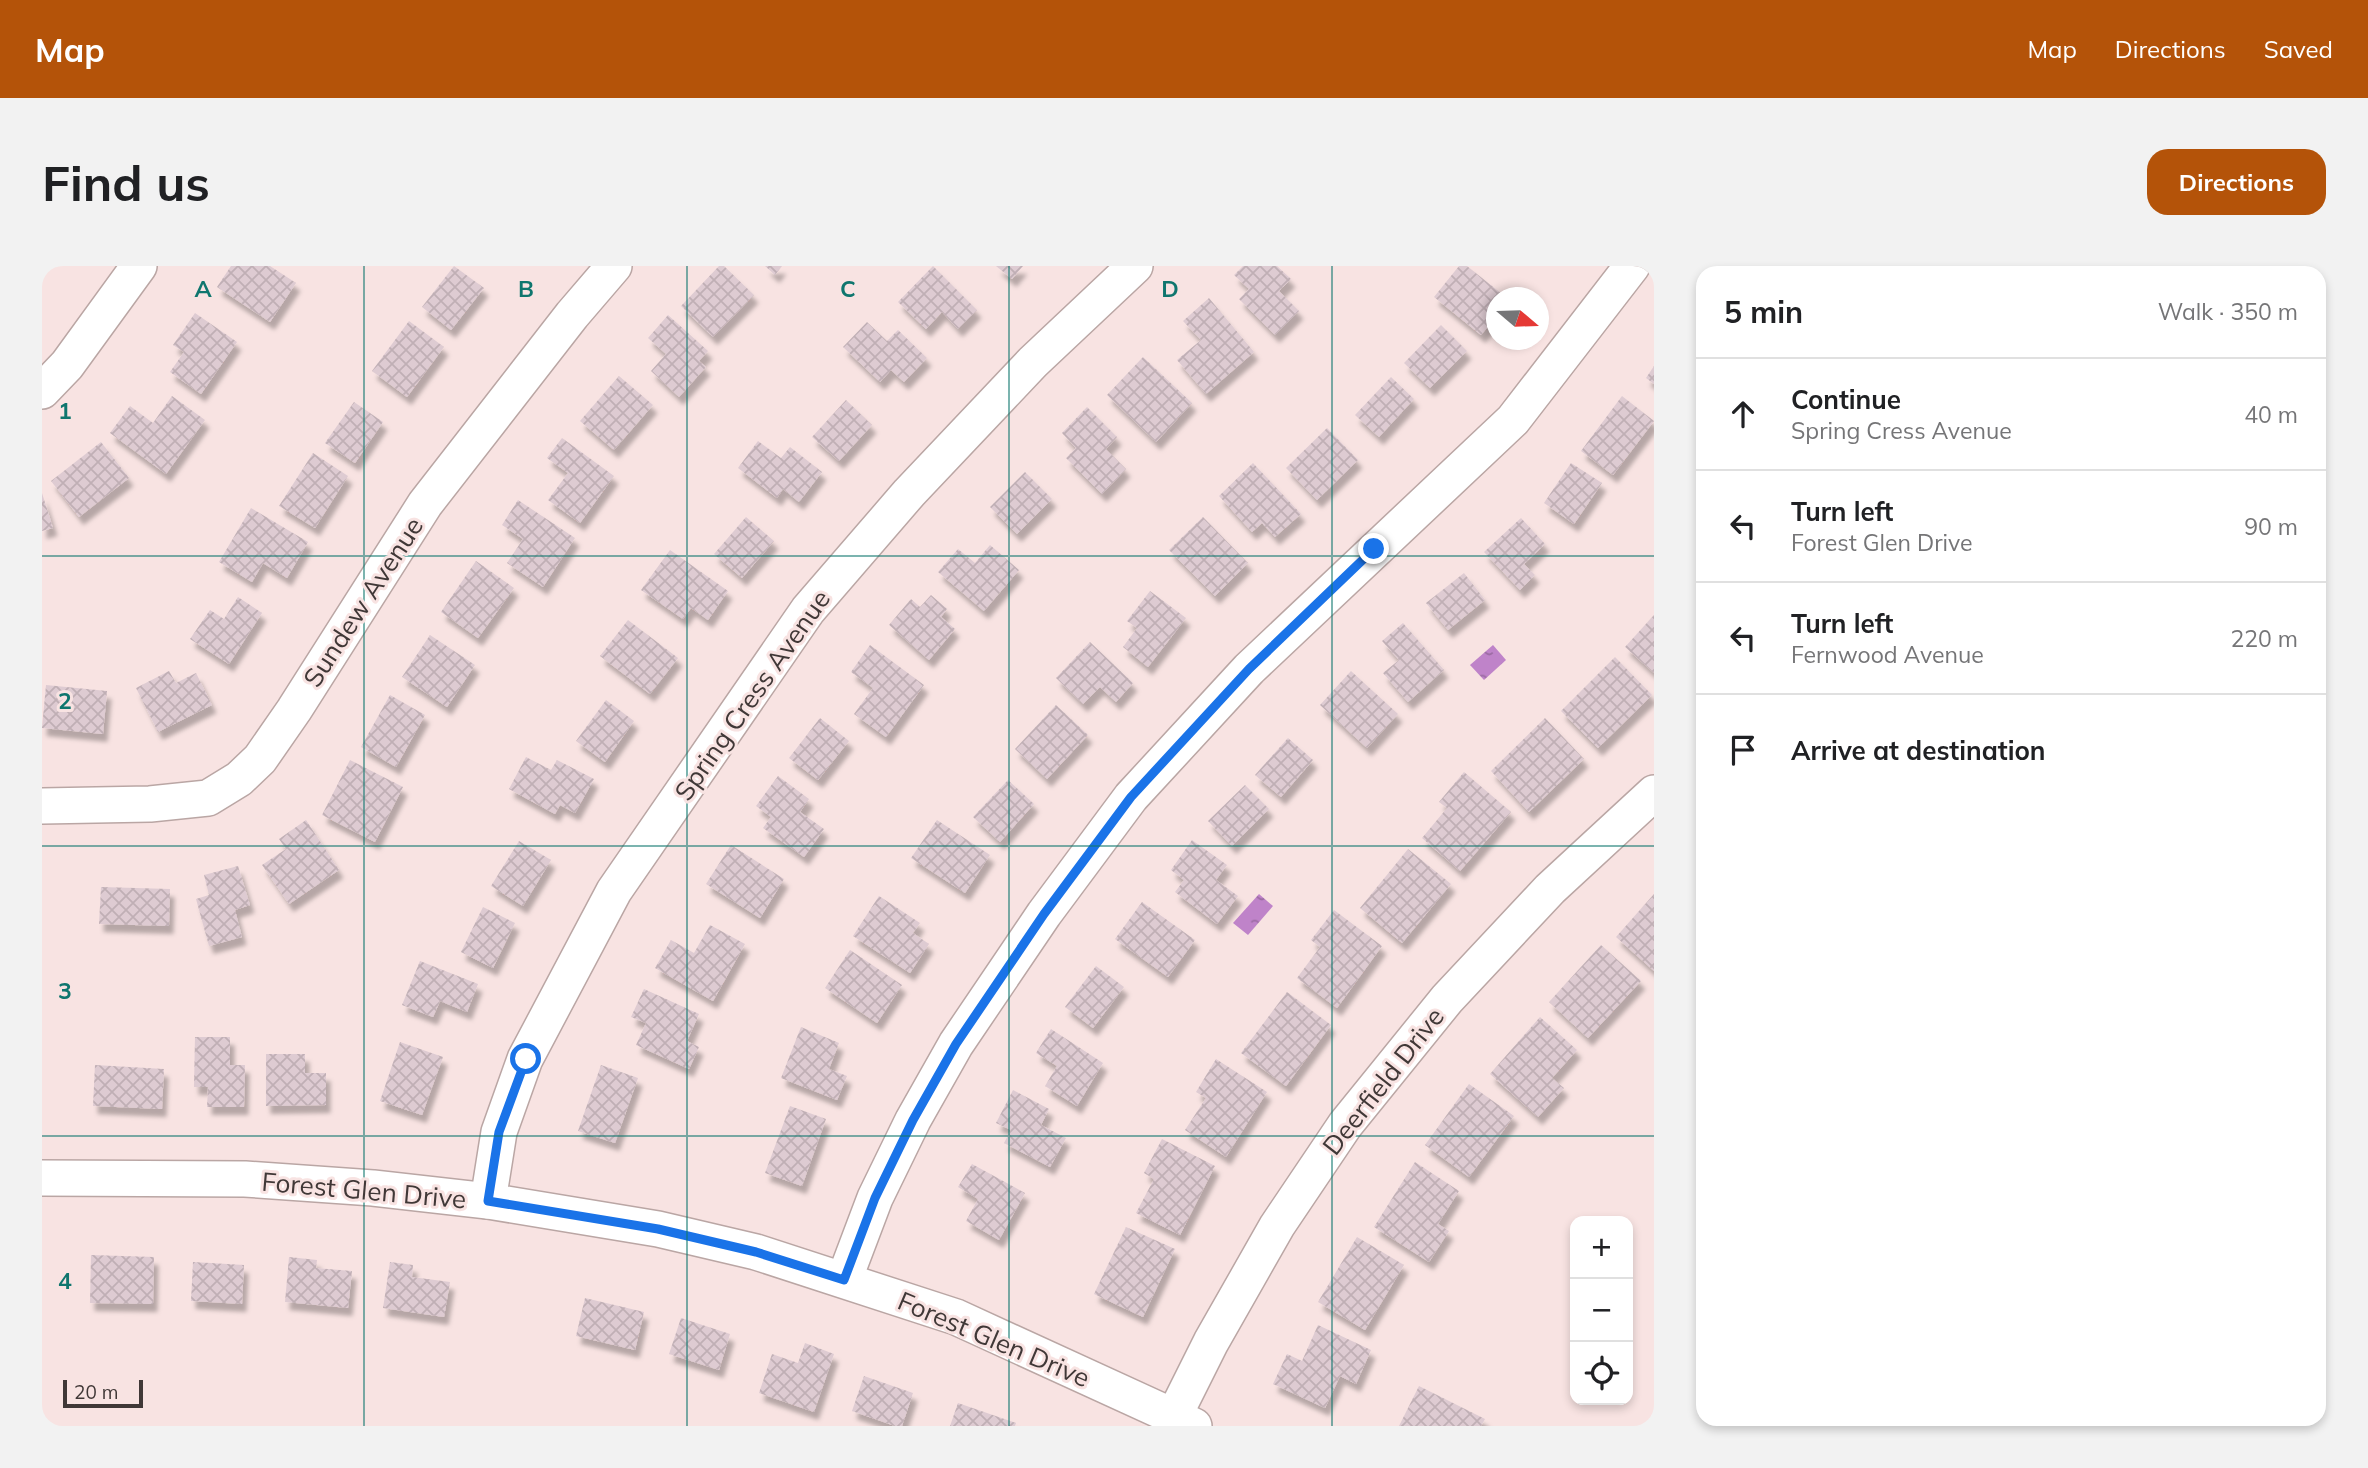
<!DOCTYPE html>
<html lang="en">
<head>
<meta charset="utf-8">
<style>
  :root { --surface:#fff; --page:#f2f2f2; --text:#202124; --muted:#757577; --line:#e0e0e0; --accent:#b45309 }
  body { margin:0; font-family:Mulish,sans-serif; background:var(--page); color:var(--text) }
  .controls { position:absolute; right:21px; bottom:21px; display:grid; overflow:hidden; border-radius:14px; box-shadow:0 4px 10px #0003 }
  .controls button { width:63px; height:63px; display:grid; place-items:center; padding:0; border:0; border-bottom:2px solid var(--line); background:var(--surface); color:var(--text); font:35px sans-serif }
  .compass { position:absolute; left:1444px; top:21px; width:63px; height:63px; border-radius:50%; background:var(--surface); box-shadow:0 4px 10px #0003; rotate:109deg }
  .scale { position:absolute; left:21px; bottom:18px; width:80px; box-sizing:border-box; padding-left:7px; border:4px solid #403837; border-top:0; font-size:19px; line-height:24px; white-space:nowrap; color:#403837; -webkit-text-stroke:5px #f8e3e2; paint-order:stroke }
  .stop { position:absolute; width:21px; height:21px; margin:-16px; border:5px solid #1a73e8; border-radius:50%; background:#fff }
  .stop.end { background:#1a73e8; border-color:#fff; box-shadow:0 2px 7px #0008 }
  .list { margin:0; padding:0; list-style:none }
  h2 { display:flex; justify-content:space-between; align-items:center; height:91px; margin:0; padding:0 28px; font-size:30px }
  h2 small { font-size:23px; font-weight:400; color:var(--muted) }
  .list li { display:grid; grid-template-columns:46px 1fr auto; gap:21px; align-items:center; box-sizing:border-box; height:112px; padding:0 28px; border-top:2px solid var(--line) }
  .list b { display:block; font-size:26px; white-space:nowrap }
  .list p { margin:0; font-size:23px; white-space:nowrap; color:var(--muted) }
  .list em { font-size:23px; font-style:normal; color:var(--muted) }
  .icon { flex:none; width:38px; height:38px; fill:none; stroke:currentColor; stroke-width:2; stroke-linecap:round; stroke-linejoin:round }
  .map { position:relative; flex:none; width:1612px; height:1160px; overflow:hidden; border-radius:21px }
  header { display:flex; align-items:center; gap:42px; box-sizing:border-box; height:98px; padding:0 35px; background:var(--accent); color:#fff }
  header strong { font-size:33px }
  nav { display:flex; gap:38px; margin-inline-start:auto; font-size:24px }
  .intro { display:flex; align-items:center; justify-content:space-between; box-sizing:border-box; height:168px; padding:0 42px }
  h1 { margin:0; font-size:49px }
  .button { padding:18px 32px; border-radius:21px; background:var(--accent); color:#fff; font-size:24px; font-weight:700 }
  main { display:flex; gap:42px; padding:0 42px }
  aside { flex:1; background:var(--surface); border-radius:21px; box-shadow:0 4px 10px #0003 }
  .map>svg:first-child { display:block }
</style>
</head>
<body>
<header>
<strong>Map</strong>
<nav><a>Map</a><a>Directions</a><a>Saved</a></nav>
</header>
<div class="intro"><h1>Find us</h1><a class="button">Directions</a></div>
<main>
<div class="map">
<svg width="1612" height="1160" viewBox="0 0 1612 1160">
  <defs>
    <pattern id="water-ripples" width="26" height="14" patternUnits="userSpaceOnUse" patternTransform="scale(1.75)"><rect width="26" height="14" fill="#bf83c9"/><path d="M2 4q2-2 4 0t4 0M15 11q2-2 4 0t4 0" fill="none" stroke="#9d6ca4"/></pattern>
    <pattern id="building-cross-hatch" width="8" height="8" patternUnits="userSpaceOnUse" patternTransform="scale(1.75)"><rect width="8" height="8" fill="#decbd2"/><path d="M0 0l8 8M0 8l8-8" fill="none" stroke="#c0afb5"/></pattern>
    <filter id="shadow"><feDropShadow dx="4.5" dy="8" stdDeviation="2" flood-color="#0004"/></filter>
  </defs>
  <rect width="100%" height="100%" fill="#f8e3e2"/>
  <g fill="url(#water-ripples)">
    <path d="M1451,379l13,15 -22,20 -14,-15z"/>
    <path d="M1217,628l14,12 -25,29 -15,-12z"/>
  </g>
  <g fill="url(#building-cross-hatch)" filter="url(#shadow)">
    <path d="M189,0h39l26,17 -26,39 -53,-35z"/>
    <path d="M412,0l30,22 -33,42 -29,-23z"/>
    <path d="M677,0h5l30,29 -41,42 -32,-31z"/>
    <path d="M723,0h17l-7,9z"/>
    <path d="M891,0l44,44 -19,19 -16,-17 -16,17 -28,-27z"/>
    <path d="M954,0h27l-11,13z"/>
    <path d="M1201,0h34l14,13 -12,12 20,20 -24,24 -36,-36 10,-10 -15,-14z"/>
    <path d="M1417,0h8l40,32h-11v19l-15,18 -47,-38z"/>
    <path d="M1167,32l45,54 -48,42 -29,-34 24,-20 -18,-19z"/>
    <path d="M153,47l42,29 -36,52 -31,-22 14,-20 -11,-7z"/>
    <path d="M626,49l40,36 -9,10 7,6 -27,30 -28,-26 15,-17 -18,-16z"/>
    <path d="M367,55l35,26 -37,50 -35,-26z"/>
    <path d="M825,56l20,19 11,-11 29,28 -23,24 -13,-12 -11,12 -37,-35z"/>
    <path d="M1399,59l26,26 -37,37 -26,-25z"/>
    <path d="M1101,91l49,46 -36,39 -49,-47z"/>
    <path d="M1612,100v18l-8,-6z"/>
    <path d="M577,110l34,29 -39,45 -34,-29z"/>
    <path d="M1349,111l23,22 -35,38 -24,-22z"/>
    <path d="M130,130l33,24 -39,54 -56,-41 20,-27 23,17z"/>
    <path d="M1580,130l32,25 -41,54 -32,-24z"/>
    <path d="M804,134l26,25 -33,36 -27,-24z"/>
    <path d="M312,136l29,20 -28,41 -30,-20z"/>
    <path d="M1045,141l30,30 -11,12 20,20 -24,25 -36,-36 10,-10 -14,-15z"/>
    <path d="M1285,162l31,32 -41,40 -31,-32z"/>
    <path d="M520,172l52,38 -34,47 -32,-23 20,-27 -21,-15z"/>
    <path d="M716,175l23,17 9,-11 32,25 -23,30 -16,-13 -6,9 -39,-30z"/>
    <path d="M59,176l28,36 -50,39 -28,-36z"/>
    <path d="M271,187l35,23 -33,52 -36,-22z"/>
    <path d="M1211,197l48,51 -26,23 -13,-14 -10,9 -33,-36z"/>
    <path d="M1529,197l31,20 -28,41 -30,-21z"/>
    <path d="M983,206l27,27 -35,35 -27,-27z"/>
    <path d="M0,227l11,35 -11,3z"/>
    <path d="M476,234l57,38 -32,49 -36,-24 16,-24 -21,-14z"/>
    <path d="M209,242l57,34 -21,36 -24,-15 -11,19 -33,-20z"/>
    <path d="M704,251l28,24 -32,37 -28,-24z"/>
    <path d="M1161,251l45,46 -33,33 -46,-46z"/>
    <path d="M1479,252l24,26 -21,20 11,11 -15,15 -36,-38z"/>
    <path d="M948,279l29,25 -35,41 -46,-39 20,-23 17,14z"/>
    <path d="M628,284l58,41 -20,29 -17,-12 -8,11 -42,-29z"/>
    <path d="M434,295l38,27 -36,50 -37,-26z"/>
    <path d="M1422,307l21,27 -37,30 -22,-27z"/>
    <path d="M1108,325l36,27 -38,49 -25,-20 14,-19 -10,-7z"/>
    <path d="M889,329l16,14 -6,8 14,12 -26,31 -40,-35 22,-26 9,8z"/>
    <path d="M196,331l24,16 -33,51 -39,-25 20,-29 14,9z"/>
    <path d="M1612,349v58l-29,-26z"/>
    <path d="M586,354l50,38 -28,36 -50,-38z"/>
    <path d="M1361,357l41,47 -36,32 -25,-29 16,-13 -17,-19z"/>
    <path d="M388,369l45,30 -28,42 -45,-30z"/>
    <path d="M1048,376l43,41 -17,19 -16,-15 -17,17 -27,-26z"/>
    <path d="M828,379l54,40 -38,52 -32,-23 19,-26 -22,-16z"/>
    <path d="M1573,391l37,38 -54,53 -37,-37z"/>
    <path d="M127,405l7,12 20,-10 16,32 -54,27 -22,-44z"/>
    <path d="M1309,405l47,43 -31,34 -47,-43z"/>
    <path d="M4,419l61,6 -4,43 -61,-6z"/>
    <path d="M348,429l35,20 -29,52 -35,-20z"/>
    <path d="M564,434l28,21 -29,41 -29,-21z"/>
    <path d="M1014,439l32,30 -41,44 -32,-30z"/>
    <path d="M778,452l29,23 -31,39 -29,-22z"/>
    <path d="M1503,452l39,41 -55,53 -38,-41z"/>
    <path d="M1246,472l25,22 -32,37 -26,-22z"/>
    <path d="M484,491l25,13 6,-10 37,19 -19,34 -15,-8 -5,9 -46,-25z"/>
    <path d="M308,494l53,27 -28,55 -53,-27z"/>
    <path d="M1422,506l47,40 -51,59 -38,-33 25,-30 -8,-6z"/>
    <path d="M736,510l31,23 -9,13 24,17 -20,28 -41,-29 8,-11 -15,-11z"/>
    <path d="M966,514l26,24 -34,38 -27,-25z"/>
    <path d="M1203,519l24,24 -37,37 -24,-25z"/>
    <path d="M264,554l33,50 -50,34 -27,-39 24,-16 -7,-10z"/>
    <path d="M895,554l53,35 -25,38 -54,-35z"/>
    <path d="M1150,574l35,25 -11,15 22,16 -21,28 -42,-32 9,-12 -13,-10z"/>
    <path d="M477,575l32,19 -28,46 -32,-20z"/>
    <path d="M689,579l53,34 -24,39 -54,-34z"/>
    <path d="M1366,583l43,35 -49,59 -42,-35z"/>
    <path d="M196,600l12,39 -15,5 7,27 -33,9 -13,-47 13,-4 -5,-20z"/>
    <path d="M59,621l69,2 -1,37 -70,-2z"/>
    <path d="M1612,628v77l-38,-34z"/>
    <path d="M837,630l41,27 -7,10 16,11 -19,29 -57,-37z"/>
    <path d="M1100,636l53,38 -27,37 -53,-38z"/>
    <path d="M441,641l32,16 -22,45 -32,-16z"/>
    <path d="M1292,644l48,36 -45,62 -40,-30 23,-31 -9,-7z"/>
    <path d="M668,659l35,19 -32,57 -58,-33 16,-28 23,13z"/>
    <path d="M1559,679l40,36 -53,57 -39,-36z"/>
    <path d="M808,684l52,35 -25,38 -52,-35z"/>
    <path d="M378,695l58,23 -11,28 -27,-11 -7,16 -31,-12z"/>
    <path d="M1054,700l28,21 -31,41 -28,-21z"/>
    <path d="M602,723l55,25 -12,27 12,6 -10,22 -53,-24 10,-22 -15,-6z"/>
    <path d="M1245,726l44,33 -45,61 -45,-33z"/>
    <path d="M1498,751l37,33 -25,28 12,10 -26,29 -48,-43z"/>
    <path d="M759,761l38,16 -10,26 18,7 -10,24 -56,-22z"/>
    <path d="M1009,763l52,34 -26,43 -32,-20 12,-20 -21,-13z"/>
    <path d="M153,771h35v28h15l-1,42h-37l1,-20h-14z"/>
    <path d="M358,776l43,15 -21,58 -42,-14z"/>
    <path d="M224,788h39v19h21v32l-60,1z"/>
    <path d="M1174,793l51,33 -41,65 -41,-27 21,-32 -10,-6z"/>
    <path d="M53,799l69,4 -2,40 -69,-3z"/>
    <path d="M559,799l37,13 -23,65 -37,-12z"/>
    <path d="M1427,818l45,32 -45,61 -44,-32z"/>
    <path d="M971,824l36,19 -8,16 25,13 -16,29 -46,-24 7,-13 -15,-7z"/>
    <path d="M748,840l36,13 -24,67 -37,-13z"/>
    <path d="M1120,873l53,27 -35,69 -44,-22 18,-34 -10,-6z"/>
    <path d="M1373,896l44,29 -21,33 11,7 -20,31 -55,-35z"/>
    <path d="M930,898l53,29 -26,47 -33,-19 12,-22 -20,-12z"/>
    <path d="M1084,961l49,22 -32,68 -49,-23z"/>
    <path d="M1315,971l47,28 -39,65 -47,-28z"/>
    <path d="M49,989l63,2 -1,47 -63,-1z"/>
    <path d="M247,991l28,3 -1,8 36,3 -4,37 -63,-6z"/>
    <path d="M151,996l51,3 -2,39 -51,-3z"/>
    <path d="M348,996l23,3 -1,12 38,5 -6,35 -61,-9z"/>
    <path d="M543,1032l59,14 -9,38 -59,-14z"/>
    <path d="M639,1052l49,16 -11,36 -50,-16z"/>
    <path d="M1276,1059l53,25 -15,34 -16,-8 -15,32 -52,-24 14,-30 15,7z"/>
    <path d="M763,1077l29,11 -20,58 -55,-19 13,-39 26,9z"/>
    <path d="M822,1110l49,17 -11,33h-7l-43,-15z"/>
    <path d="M1377,1120l66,33 -4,7h-82z"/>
    <path d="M916,1137l58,20 -1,3h-65z"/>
  </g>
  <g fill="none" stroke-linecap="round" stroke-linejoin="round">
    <g stroke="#baa6a4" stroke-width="38">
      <g id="minor">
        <path d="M0,125l25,-26 72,-99"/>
        <path d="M0,540l108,-2 58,-6 31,-19 21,-20 34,-49 131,-206 147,-189 42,-49"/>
        <path d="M0,912l203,1 128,9 115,13 170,28 98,23 200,65 238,109"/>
        <path d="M446,935l11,-69 26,-73 89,-168 194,-281 101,-117 124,-131 102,-96"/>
        <path d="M802,1014l31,-82 38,-78 43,-76 88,-130 87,-117 118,-128 264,-249 119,-154"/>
        <path d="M1132,1150l37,-74 66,-116 68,-101 102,-126 103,-110 104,-96"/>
      </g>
    </g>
    <use href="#minor" stroke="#fff" stroke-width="35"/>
  </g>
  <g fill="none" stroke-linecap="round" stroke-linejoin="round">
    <path stroke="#1a73e8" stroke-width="9" d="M484,793l-27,73 -11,69 170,28 98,23 88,28 31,-82 38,-78 43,-76 88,-130 87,-117 118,-128 125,-120"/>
  </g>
  <path fill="none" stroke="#0f766e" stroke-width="2" stroke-opacity="0.55" d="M322,0v1160M645,0v1160M967,0v1160M1290,0v1160M0,290h1612M0,580h1612M0,870h1612"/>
  <g text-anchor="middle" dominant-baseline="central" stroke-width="6" stroke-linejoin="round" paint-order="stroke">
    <g font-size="26" fill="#403837" stroke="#f8e3e2">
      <text transform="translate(321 336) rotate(-57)">Sundew Avenue</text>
      <text transform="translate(710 429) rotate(-55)">Spring Cress Avenue</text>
      <text transform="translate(1341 815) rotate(-52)">Deerfield Drive</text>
      <text transform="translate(322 924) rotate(5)">Forest Glen Drive</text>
      <text transform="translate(952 1073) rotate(23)">Forest Glen Drive</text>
    </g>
  </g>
  <g font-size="23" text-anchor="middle" font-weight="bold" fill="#0f766e" stroke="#f8e3e2" stroke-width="6" stroke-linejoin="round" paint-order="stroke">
    <text x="161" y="31">A</text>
    <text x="484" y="31">B</text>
    <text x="806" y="31">C</text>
    <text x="1128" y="31">D</text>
    <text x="23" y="153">1</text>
    <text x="23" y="443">2</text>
    <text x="23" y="733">3</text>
    <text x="23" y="1023">4</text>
  </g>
</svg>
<div class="controls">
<button>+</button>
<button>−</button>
<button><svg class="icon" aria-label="locate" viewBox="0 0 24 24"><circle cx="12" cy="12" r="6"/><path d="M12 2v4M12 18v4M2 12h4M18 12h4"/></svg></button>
</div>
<svg class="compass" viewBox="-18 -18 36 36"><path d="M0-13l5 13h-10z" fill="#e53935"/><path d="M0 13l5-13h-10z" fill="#757577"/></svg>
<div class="scale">20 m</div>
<div class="stop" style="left:484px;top:793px"></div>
<div class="stop end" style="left:1332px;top:283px"></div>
</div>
<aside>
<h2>5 min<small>Walk · 350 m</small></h2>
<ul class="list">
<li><svg class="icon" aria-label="ahead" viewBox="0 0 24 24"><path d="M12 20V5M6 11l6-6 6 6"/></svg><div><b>Continue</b><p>Spring Cress Avenue</p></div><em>40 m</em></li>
<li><svg class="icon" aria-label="left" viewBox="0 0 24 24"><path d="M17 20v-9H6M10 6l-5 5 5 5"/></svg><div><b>Turn left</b><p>Forest Glen Drive</p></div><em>90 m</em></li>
<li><svg class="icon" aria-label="left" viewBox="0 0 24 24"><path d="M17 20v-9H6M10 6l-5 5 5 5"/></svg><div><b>Turn left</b><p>Fernwood Avenue</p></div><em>220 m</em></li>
<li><svg class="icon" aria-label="arrive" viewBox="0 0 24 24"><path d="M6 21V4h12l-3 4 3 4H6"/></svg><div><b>Arrive at destination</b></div></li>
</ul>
</aside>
</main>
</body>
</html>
